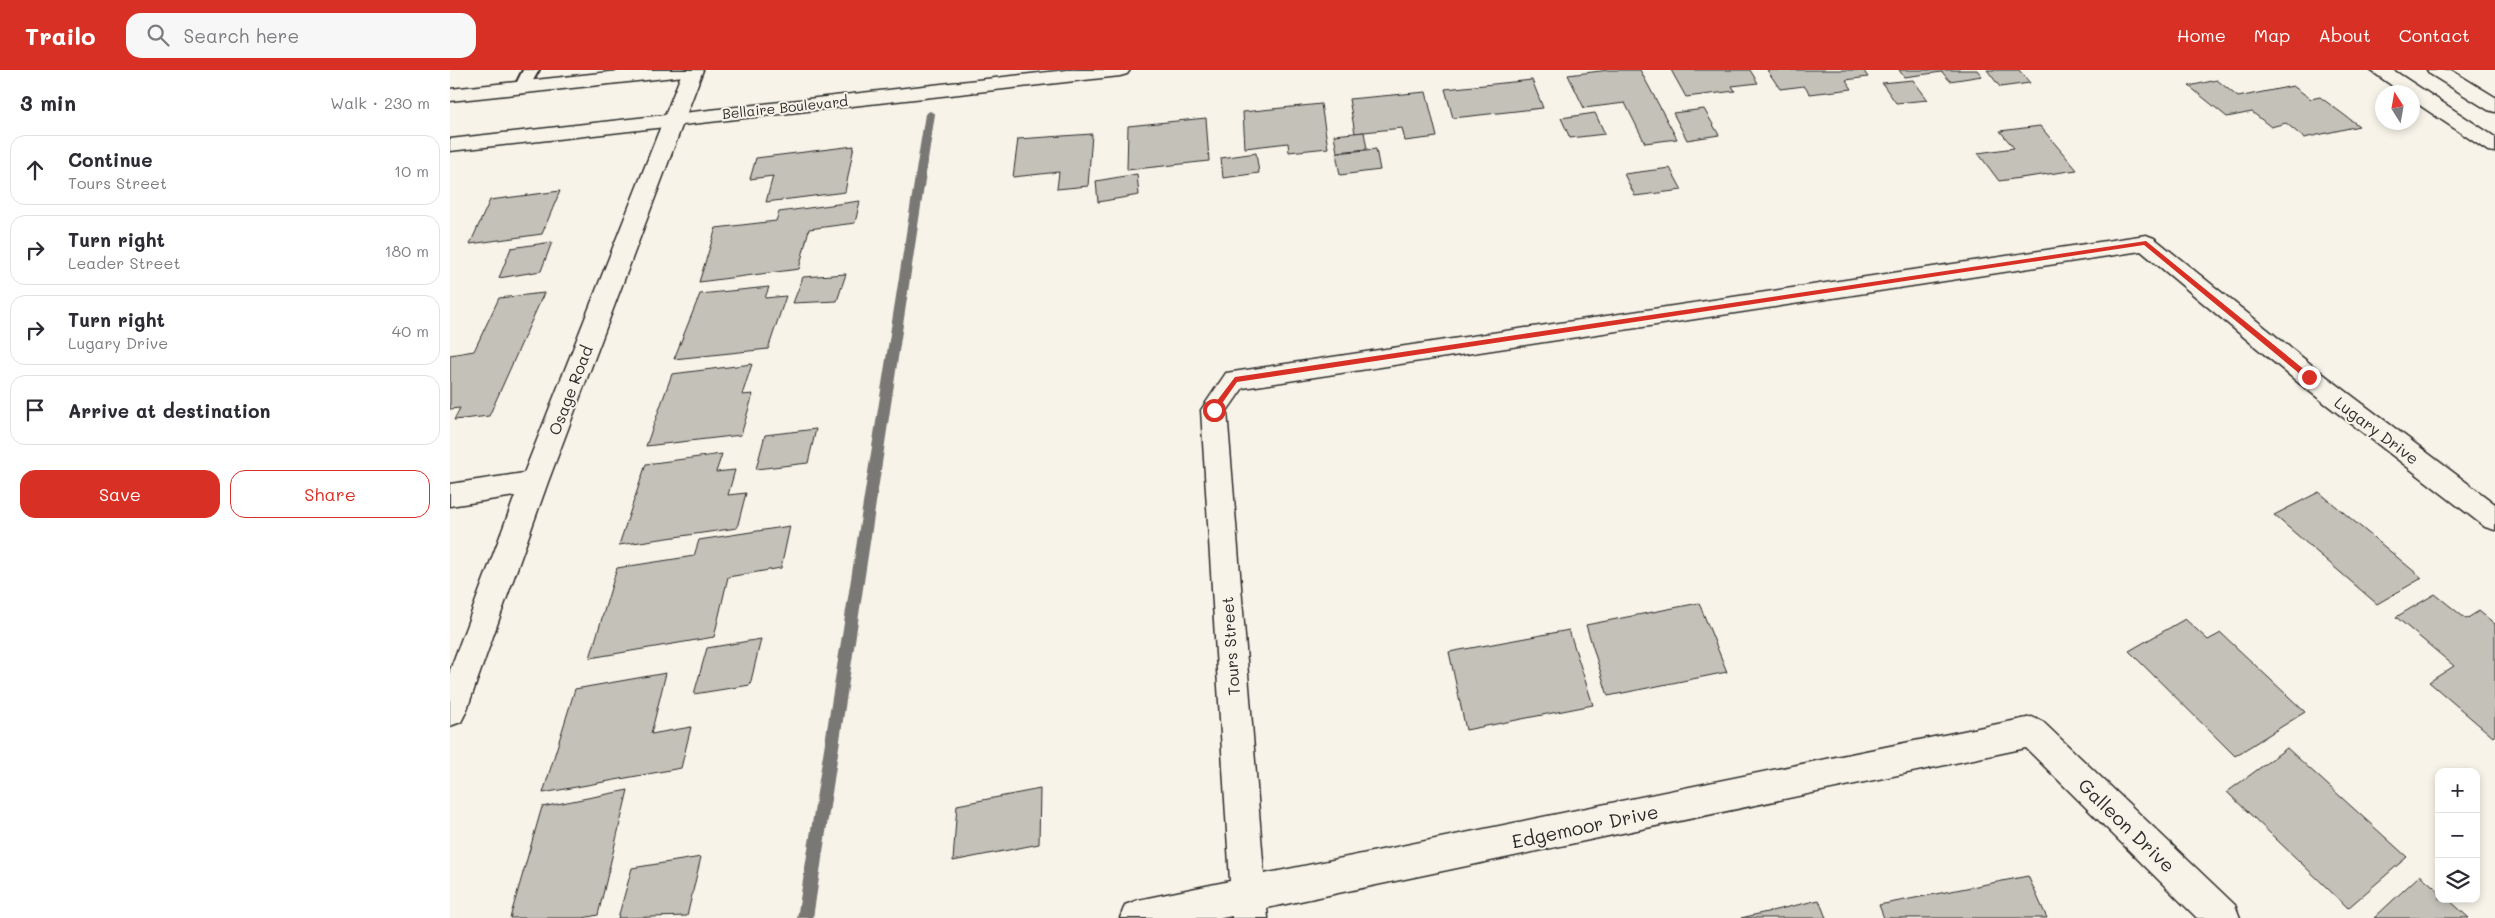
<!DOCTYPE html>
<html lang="en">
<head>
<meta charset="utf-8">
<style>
  :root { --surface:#fff; --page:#f7f7f7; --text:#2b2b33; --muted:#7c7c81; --line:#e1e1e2; --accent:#d93025 }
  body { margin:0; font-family:Mali,sans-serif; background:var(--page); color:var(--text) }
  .controls { position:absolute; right:15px; bottom:15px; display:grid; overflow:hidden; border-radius:10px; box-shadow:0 2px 8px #0003 }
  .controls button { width:45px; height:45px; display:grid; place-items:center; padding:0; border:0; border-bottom:1px solid var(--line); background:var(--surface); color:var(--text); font:25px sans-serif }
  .compass { position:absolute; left:1925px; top:15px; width:45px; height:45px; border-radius:50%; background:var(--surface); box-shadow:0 2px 8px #0003; rotate:349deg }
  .stop { position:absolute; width:15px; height:15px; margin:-11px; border:4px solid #d93025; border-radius:50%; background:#fff }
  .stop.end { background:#d93025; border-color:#fff; box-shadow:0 1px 5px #0008 }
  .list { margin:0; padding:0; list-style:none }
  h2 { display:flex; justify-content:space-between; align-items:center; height:65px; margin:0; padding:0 20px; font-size:21px }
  h2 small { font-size:16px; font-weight:400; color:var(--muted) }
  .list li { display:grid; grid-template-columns:32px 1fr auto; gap:15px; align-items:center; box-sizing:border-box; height:70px; margin:0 10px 10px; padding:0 10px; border:1px solid var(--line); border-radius:15px }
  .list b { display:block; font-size:19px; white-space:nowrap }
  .list p { margin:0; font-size:16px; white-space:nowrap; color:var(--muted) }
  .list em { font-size:16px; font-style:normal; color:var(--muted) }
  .actions { display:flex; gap:10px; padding:15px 20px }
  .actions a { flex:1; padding:11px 0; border:1px solid var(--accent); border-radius:15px; text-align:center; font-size:18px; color:var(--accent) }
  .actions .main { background:var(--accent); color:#fff }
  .icon { flex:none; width:28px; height:28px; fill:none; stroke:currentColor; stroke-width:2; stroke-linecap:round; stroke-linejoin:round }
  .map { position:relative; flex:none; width:2045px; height:848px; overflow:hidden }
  header { display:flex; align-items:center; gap:30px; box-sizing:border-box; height:70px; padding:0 25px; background:var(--accent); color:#fff }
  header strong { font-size:24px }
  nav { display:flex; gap:28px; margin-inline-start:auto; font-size:18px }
  .search { width:350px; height:45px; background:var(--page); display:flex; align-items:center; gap:12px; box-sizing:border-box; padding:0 18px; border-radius:15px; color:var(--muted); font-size:19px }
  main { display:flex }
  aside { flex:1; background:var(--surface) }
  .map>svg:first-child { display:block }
</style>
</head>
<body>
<header>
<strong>Trailo</strong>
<div class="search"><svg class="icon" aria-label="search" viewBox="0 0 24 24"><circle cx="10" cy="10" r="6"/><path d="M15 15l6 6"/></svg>Search here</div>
<nav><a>Home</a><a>Map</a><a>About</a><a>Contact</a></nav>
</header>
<main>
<aside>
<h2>3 min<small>Walk · 230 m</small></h2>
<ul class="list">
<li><svg class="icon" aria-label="ahead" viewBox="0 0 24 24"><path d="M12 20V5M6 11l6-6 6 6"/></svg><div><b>Continue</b><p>Tours Street</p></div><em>10 m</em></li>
<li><svg class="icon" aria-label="right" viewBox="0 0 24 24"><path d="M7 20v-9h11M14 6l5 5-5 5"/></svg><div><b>Turn right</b><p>Leader Street</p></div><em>180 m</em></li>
<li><svg class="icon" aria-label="right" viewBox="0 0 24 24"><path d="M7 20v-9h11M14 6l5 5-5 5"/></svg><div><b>Turn right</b><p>Lugary Drive</p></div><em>40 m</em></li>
<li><svg class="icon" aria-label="arrive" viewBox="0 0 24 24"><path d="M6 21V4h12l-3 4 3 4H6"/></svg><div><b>Arrive at destination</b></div></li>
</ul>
<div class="actions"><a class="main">Save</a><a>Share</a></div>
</aside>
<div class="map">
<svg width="2045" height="848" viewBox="0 0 2045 848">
  <rect width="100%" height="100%" fill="#f7f3e8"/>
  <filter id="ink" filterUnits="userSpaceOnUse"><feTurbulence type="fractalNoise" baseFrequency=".02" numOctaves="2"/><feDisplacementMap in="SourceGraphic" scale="10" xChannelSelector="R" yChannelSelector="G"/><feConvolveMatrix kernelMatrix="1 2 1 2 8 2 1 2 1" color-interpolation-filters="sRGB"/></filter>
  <g filter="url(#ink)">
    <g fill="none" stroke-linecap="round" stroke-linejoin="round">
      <path fill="#7a7874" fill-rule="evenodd" d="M480,41l5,3 -122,804h-16l128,-804z"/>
    </g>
    <g fill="#c4c1b9" stroke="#2b2b2b">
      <path d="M1159,0h31l37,69 -32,4 -20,-40 -41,5 -16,-33z"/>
      <path d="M1221,0h79l8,13 -26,3 3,5 -49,6z"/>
      <path d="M1317,0h96l5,7 -22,3 6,9 -42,5 -6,-8 -24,3z"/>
      <path d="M1449,0h78l5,6 -32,5 -8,-9 -38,5z"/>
      <path d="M1537,0h32l11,13 -30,4z"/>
      <path d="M1082,10l11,28 -90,10 -8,-29z"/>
      <path d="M1463,10l15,20 -32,3 -14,-20z"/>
      <path d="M1767,10l21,17 55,-11 18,13 9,-2 39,29 -55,12 -18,-15 -15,4 -19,-15 -25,5 -38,-31z"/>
      <path d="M976,22l11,45 -32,4 -3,-13 -47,5 -6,-34z"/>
      <path d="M871,34l7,44 -39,4 -1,-9 -43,5 -2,-36z"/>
      <path d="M1254,39l15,26 -32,5 -14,-27z"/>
      <path d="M1145,43l10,21 -35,4 -9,-20z"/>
      <path d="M756,48l3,43 -82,9 1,-44z"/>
      <path d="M1590,56l37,44 -78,11 -21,-28 36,-5 -14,-17z"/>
      <path d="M914,62l3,17 -30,3 -3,-17z"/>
      <path d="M642,64l-4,52 -31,3 2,-17 -46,5 5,-38z"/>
      <path d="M404,76l-9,46 -79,10 7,-26 -23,3 6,-21z"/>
      <path d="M926,79l4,21 -40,5 -4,-22z"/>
      <path d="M806,83l3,20 -36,5 -2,-20z"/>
      <path d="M1220,98l12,22 -47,6 -11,-22z"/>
      <path d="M687,104l2,21 -41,7 -2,-21z"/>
      <path d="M110,121l-18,43 -72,10 20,-44z"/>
      <path d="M410,131l-5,22 -46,6 -10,40 -100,13 17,-54 60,-7 3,-9z"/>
      <path d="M102,172l-11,29 -42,7 12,-30z"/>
      <path d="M396,204l-9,27 -44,2 10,-26z"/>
      <path d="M319,217l-4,11 21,-2 -18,53 -94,10 26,-65z"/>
      <path d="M94,223l-55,123 -35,4 6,-12 -10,1v-54l24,-4 25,-53z"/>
      <path d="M302,294l-10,31 11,-1 -12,41 -95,11 26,-72z"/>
      <path d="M366,359l-8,34 -52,6 9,-34z"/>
      <path d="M272,384l-6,18 19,-2 -7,25 18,-2 -9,35 -118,17 27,-81z"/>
      <path d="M1869,422l103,86 -45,26 -103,-89z"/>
      <path d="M340,456l-9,42 -53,9 -14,60 -124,21 27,-90 77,-12 5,-16z"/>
      <path d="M1985,524l31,25 13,-8 16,13v111l-2,2 -64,-55 25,-16 -58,-49z"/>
      <path d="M1249,533l28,69 -119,24 -22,-71z"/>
      <path d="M1735,549l23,21 13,-7 84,79 -70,44 -106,-105z"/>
      <path d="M1119,560l24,75 -127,25 -17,-78z"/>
      <path d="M311,569l-11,46 -56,9 13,-46z"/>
      <path d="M216,603l-15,61 40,-7 -10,41 -138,25 32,-104z"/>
      <path d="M1837,678l120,109 -59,51 -121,-116z"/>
      <path d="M590,719l-1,55 -86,17 4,-56z"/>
      <path d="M178,720l-30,125 -15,3h-73l32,-111z"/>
      <path d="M251,787l-14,59 -69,2 14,-50z"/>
      <path d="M1970,805l19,16v8h9l21,19h-95z"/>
      <path d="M1578,806l19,42h-163l-5,-13z"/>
      <path d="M1369,830l7,18h-85z"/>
    </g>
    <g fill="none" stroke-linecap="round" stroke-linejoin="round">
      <g stroke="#2b2b2b" stroke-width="4">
        <path id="lane" d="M73,0h16l-12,21 -5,2 -8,-5z"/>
      </g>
      <g stroke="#2b2b2b" stroke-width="3">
        <g id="street">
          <path d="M233,0h20l-155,412 -82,230 -5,10 -11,4v-56l65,-174 -65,10v-22l74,-11z"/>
          <path d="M1696,165l8,3 164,132 177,134v26l-10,-3 -185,-143 -159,-133 -898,137 -16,23 37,463 768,-157 11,5 192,183 5,13h-43l-171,-170 -759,160 1,10h-36v-2l-10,2h-102l5,-13 13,-5 92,-19 -29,-471 25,-37z"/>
        </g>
      </g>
      <g stroke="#2b2b2b" stroke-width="3">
        <g id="secondary">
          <path d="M1920,0h23l102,67v15l-7,-1 -76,-51v-8h-11z"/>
          <path d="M1977,0h24l44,27v15l-7,-2 -58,-36z"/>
        </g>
      </g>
      <g stroke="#2b2b2b" stroke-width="3">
        <g id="primary">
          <path d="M179,0h65l-3,4 -7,2 -234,25v-12z"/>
          <path d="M617,0h63l-3,4 -7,2 -670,75v-12z"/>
        </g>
      </g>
      <use href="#lane" fill="#f7f3e8" fill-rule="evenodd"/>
      <use href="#street" fill="#f7f3e8" fill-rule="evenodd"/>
      <use href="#secondary" fill="#f7f3e8" fill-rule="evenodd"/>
      <use href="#primary" fill="#f7f3e8" fill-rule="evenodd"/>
    </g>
  </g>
  <path fill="#d93025" d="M1696,171l165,134v4h-5l-162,-134 -907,137 -21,30 -6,-2 25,-33z"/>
  <g text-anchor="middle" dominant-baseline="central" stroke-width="4" stroke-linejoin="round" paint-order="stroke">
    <g font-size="14" fill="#2b2b2b" stroke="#f7f3e8">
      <text transform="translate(335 37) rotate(-6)">Bellaire Boulevard</text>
    </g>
    <g font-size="16" fill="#2b2b2b" stroke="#f7f3e8">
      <text transform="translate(120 320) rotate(-69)">Osage Road</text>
      <text transform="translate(1927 360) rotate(37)">Lugary Drive</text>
      <text transform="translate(780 576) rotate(-94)">Tours Street</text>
    </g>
    <g font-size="19" fill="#2b2b2b" stroke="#f7f3e8">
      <text transform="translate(1677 755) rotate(44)">Galleon Drive</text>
      <text transform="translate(1135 756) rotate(-12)">Edgemoor Drive</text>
    </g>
  </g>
</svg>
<div class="controls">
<button>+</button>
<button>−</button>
<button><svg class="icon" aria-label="layers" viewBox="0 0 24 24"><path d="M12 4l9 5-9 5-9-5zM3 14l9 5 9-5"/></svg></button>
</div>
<svg class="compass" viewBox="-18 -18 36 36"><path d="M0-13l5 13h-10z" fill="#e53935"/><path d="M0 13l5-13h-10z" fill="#7c7c81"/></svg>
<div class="stop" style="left:764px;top:340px"></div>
<div class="stop end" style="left:1859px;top:307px"></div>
</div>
</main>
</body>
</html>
